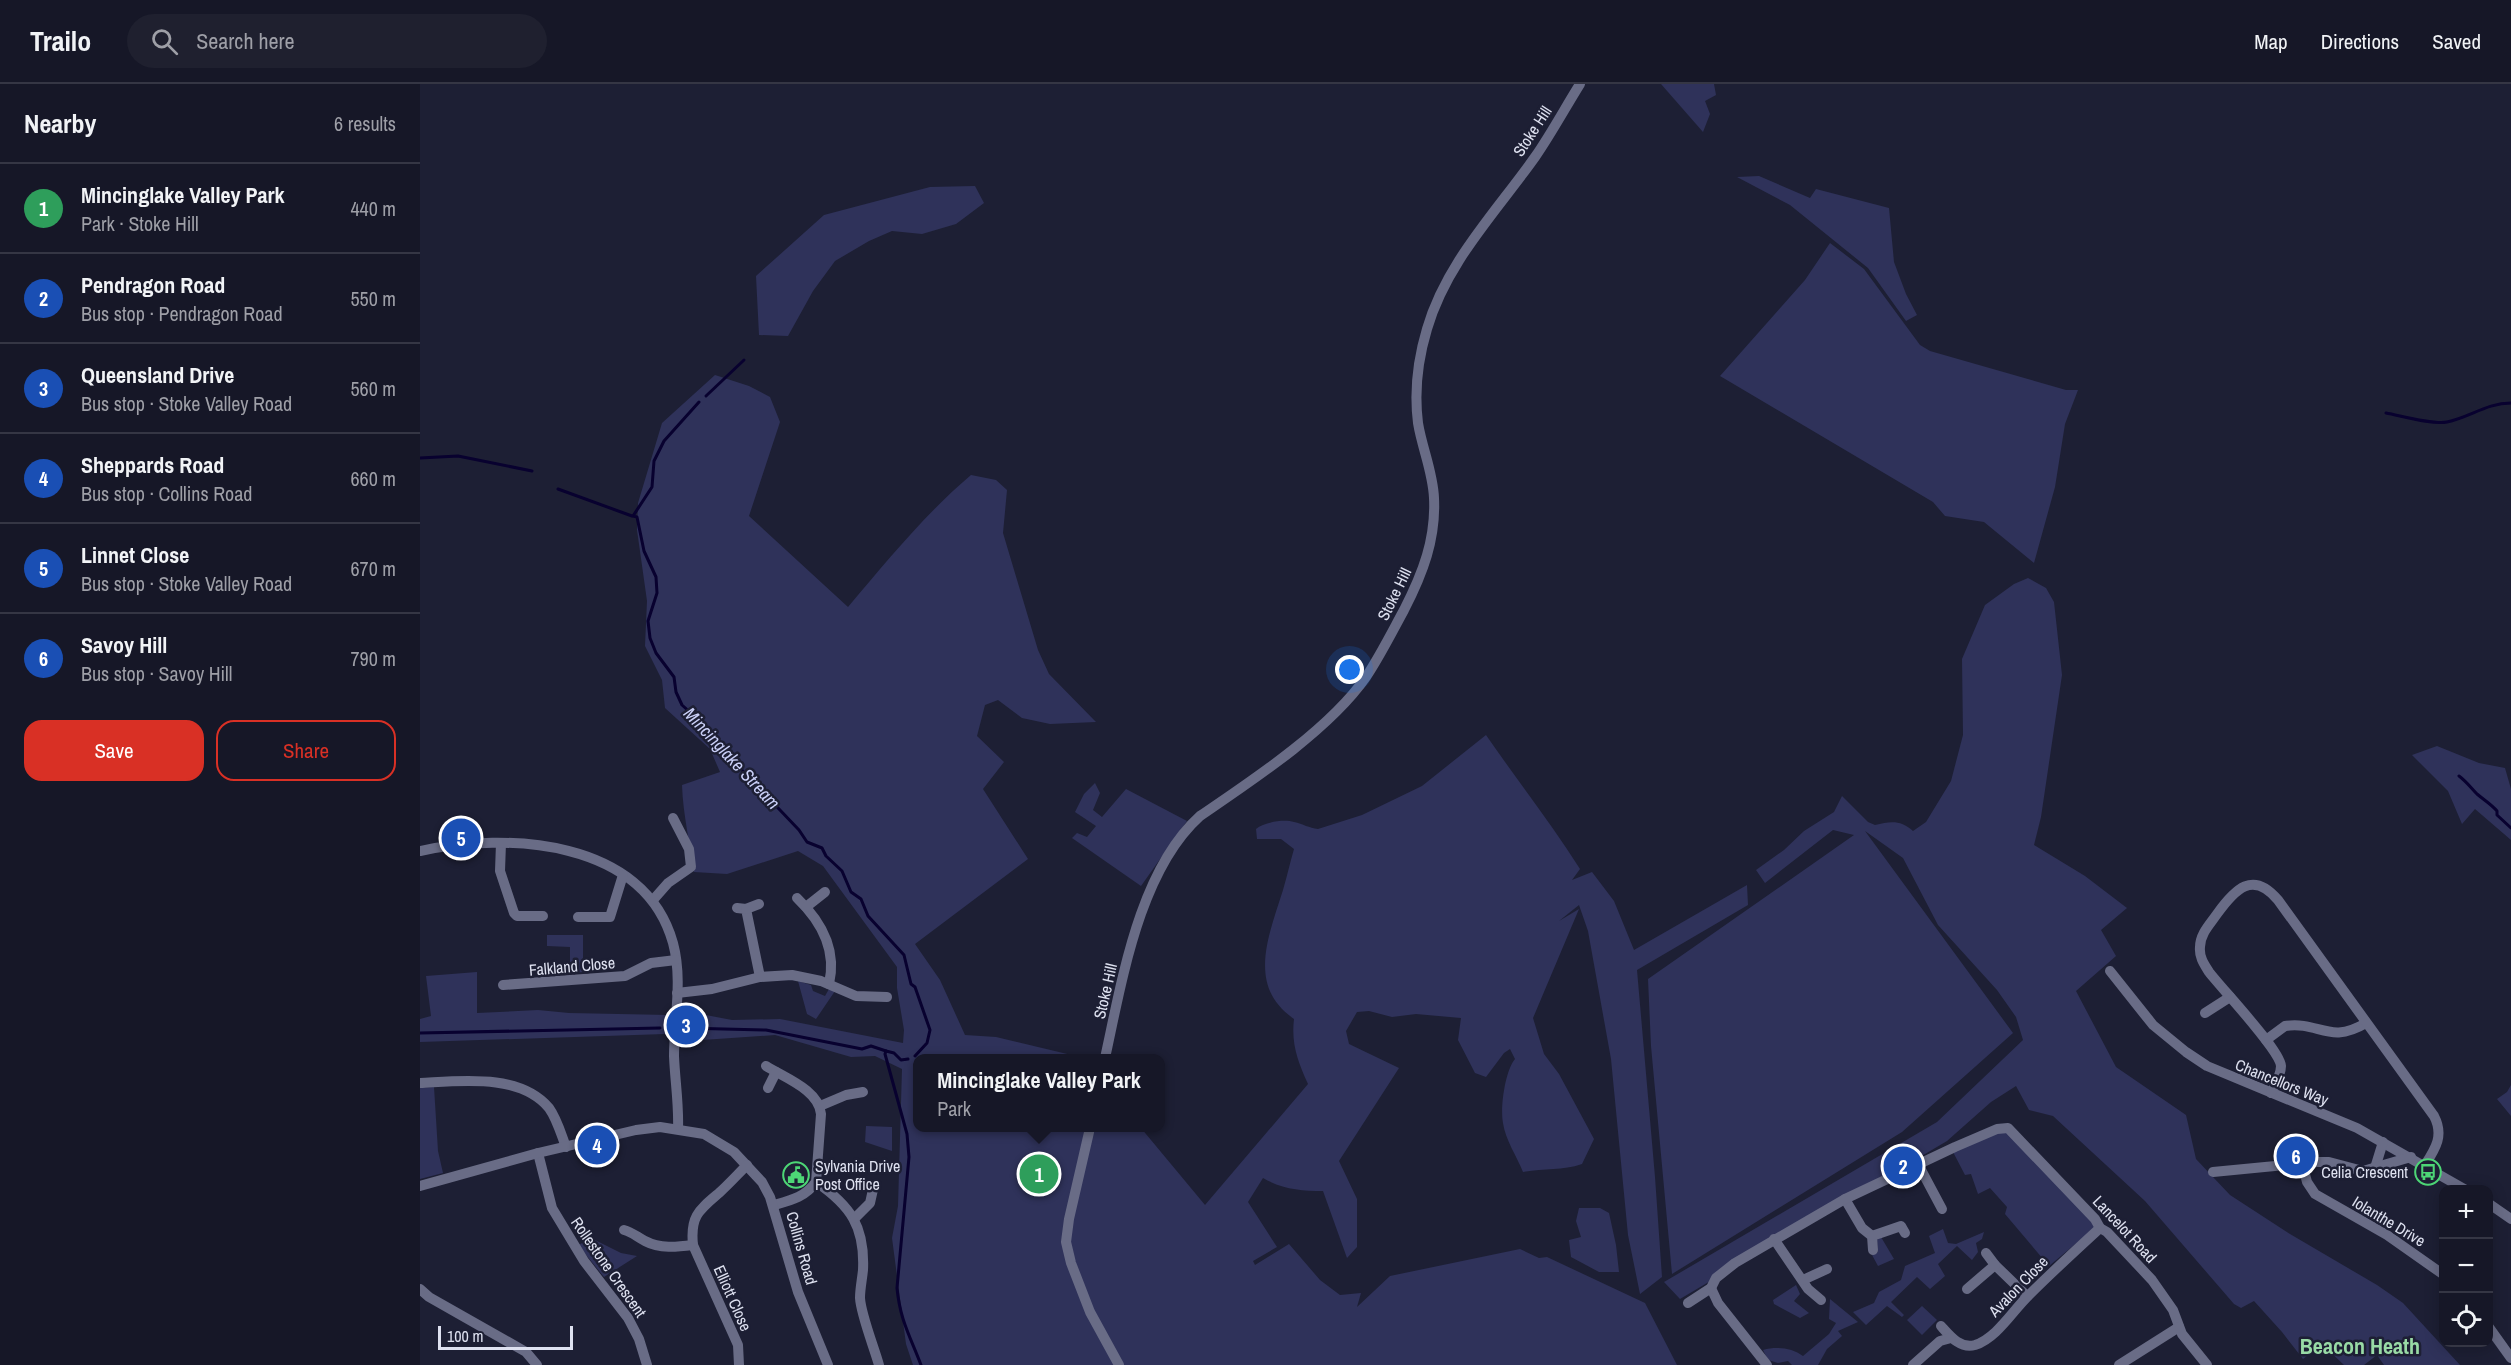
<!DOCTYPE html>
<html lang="en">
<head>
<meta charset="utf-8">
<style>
  :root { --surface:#161727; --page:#1f202f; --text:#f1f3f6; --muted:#9e9fa7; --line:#353644; --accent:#d93025 }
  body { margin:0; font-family:"Archivo Narrow",sans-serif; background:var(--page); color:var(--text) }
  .controls { position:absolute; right:18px; bottom:18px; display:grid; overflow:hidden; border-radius:12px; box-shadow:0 3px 15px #0003 }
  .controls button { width:54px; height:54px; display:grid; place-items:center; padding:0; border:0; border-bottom:2px solid var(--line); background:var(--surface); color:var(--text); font:30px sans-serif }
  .scale { position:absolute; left:18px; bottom:15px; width:135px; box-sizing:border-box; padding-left:6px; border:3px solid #dee1f0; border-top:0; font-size:16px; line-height:21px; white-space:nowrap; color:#dee1f0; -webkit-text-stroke:4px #1d1f34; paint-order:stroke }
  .you { position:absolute; left:930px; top:586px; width:21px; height:21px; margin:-15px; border:4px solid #fff; border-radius:50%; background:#1a73e8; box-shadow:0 0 0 9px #1a73e833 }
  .badge { display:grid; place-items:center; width:39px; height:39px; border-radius:50%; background:var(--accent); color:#fff; font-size:20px; font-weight:700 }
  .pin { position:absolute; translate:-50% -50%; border:3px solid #fff; box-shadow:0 2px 6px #0006 }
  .popup { position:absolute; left:493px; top:970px; width:252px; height:78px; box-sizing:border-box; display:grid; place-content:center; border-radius:12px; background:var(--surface); filter:drop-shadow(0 2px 4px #0005); font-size:20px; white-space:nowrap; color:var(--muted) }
  .popup b { font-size:22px; color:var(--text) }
  .popup::after { content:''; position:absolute; left:50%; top:100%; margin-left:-12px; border:12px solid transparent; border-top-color:var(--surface) }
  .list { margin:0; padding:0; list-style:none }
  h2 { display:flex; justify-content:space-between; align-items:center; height:78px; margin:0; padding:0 24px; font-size:26px }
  h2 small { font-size:20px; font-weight:400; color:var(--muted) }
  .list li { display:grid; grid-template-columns:39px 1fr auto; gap:18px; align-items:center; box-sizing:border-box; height:90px; padding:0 24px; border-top:2px solid var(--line) }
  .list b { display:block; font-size:22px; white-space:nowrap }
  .list p { margin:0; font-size:20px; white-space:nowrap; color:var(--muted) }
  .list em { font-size:20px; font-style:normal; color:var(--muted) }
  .actions { display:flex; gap:12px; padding:18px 24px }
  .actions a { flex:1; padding:14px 0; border:2px solid var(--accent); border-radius:18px; text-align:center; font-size:21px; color:var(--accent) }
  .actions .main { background:var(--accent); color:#fff }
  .icon { flex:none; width:33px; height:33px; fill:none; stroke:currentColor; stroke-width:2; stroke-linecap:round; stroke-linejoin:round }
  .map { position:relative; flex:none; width:2091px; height:1281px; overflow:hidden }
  header { display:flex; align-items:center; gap:36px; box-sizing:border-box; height:84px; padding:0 30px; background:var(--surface); border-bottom:2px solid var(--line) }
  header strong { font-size:28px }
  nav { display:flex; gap:33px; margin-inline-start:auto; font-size:21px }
  .search { width:420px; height:54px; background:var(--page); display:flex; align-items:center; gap:15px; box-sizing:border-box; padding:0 21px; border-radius:33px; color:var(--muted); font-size:22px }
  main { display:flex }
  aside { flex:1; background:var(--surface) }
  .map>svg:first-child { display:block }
</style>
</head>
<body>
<header>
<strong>Trailo</strong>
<div class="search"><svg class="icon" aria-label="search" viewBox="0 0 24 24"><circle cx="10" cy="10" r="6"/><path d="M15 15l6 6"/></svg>Search here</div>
<nav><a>Map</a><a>Directions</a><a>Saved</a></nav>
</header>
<main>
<aside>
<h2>Nearby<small>6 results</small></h2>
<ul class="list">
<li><span class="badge" style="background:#2e9e5b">1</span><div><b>Mincinglake Valley Park</b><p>Park · Stoke Hill</p></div><em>440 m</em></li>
<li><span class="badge" style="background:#1a4fb4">2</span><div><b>Pendragon Road</b><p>Bus stop · Pendragon Road</p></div><em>550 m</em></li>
<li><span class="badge" style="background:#1a4fb4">3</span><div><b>Queensland Drive</b><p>Bus stop · Stoke Valley Road</p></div><em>560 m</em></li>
<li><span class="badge" style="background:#1a4fb4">4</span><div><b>Sheppards Road</b><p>Bus stop · Collins Road</p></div><em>660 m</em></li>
<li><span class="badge" style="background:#1a4fb4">5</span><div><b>Linnet Close</b><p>Bus stop · Stoke Valley Road</p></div><em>670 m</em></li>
<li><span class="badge" style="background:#1a4fb4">6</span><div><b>Savoy Hill</b><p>Bus stop · Savoy Hill</p></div><em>790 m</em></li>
</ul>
<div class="actions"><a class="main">Save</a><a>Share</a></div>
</aside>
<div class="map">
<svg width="2091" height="1281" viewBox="0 0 2091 1281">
  <rect width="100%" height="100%" fill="#1d1f34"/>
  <g fill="#2f325a">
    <path d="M1241,0h53l2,11 -11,6 5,13 -7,18z"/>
    <path d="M1339,92l51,22 6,-9 73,19 5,54 12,32 11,21 -11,6 -38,-53 -78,-63 -53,-28z"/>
    <path d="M555,102l9,17 -28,21 -34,10 -30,-3 -23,10 -34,20 -22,30 -25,45 -29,-1 -3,-59 68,-61 106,-28z"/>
    <path d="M1410,159l34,26 56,76 10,6 136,39h12l-13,34 -10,63 -21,76 -50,-41 -39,-6 -12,-14 -213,-126 85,-96z"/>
    <path d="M295,291l34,11 21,11 10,25 -31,94 99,91c39,-46 77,-93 123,-132l25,5 11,10 -4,43 35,117 11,24 47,48 -46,2 -28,-6 -24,-18 -13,5 -8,31 27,26 -21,27 45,70 -113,85 25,36 25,55 31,2 88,21h-166v70h223l64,77 103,-121c-10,-22 -17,-40 -14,-65 -48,-33 -25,-84 -11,-129 4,-14 7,-27 11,-41l-13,-10h-24l-1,-10c8,-7 28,-10 38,-7 9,2 15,6 24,7l44,-14 60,-29 64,-51c31,45 65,88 94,134l-8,11 20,-8 22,29 20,49 113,-65 1,20 -111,65 18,207 7,100 -22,17 -12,-59 -17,-176 -23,-128 -9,-26 -20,16 20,-12 -46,109 11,36 15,20 35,65 -12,25c-20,7 -38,4 -59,8 -6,-15 -18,-33 -20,-49 -3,-15 2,-52 12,-64l-5,-10 -6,4 -18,24 -11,-4 -17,-33 3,-22 -45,-4 -24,3 -23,-6 -12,1 -11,19 3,13 50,24 -60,93 18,38v48l-10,11 -24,-67c-22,0 -41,-2 -60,-13l-15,24 29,45 -24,14 2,4 34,-21 31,36 20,15 21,-2 -4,14 33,-31 130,-27 19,9 8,-1 98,46 32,62h-764l-7,-21 -14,-106 6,-32 4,-137 -27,-13 -24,1 -76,-22 -87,6 2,-29 42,8 48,-1 123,24 1,-13 -7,-42v-21l-74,-101 -25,-15 -71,23 -33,-2c-4,-29 -11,-57 -12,-87l38,-13 -10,-23 -45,-41 -3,-28 -17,-34 2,-45 -10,-71 1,-27 24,-80z"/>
    <path d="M1608,494l18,10 8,14 8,73 -21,142 -7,28 51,31 42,32 -26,22 15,26 -40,35 40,76 70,48 10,44 34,36 60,39 87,51 26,18 57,62h-76l-7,-10 -13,10h-20l-22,-21 -19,15 -21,-27 -28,-31 -13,7 -7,-4 -89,-103 -92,-85 -24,-6 -13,-24 -25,16 -44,39 -267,158 -16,-17 273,-160 86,-82 -7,-23 -19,-27 -59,-65 -35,-67 -38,-27 148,202 -111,99 -230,142 -21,-228 -3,-67 206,-144 -21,-5 -68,53 -9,-13 28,-20 20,-19 30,-19 8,-16 26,26 7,3c16,-4 26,-5 38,6l13,-9 25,-41 12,-46 -1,-76 23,-54 29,-21z"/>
    <path d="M2017,662l42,17 26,5 6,21v51l-36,-31 -13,15 -14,-33 -36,-36z"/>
    <path d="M675,699l5,10 -7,17 9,7 24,-28 61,32 -46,65 -69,-48 5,-5 10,4 9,-11 -21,-14 9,-18z"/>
    <path d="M127,851h36v37l-13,1v-26l-23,-1z"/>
    <path d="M57,888v41l61,-3 31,3 100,2 -4,19 -245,8v-23l11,-3 -5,-40z"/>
    <path d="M378,897l13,4 2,6 12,5 4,-7 6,2 -19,28 -9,-5z"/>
    <path d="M2091,1001v31l-14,-17 10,-7z"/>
    <path d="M14,1003l4,64 5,22 -23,6v-91z"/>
    <path d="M446,1042l26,1v24l-27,-9z"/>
    <path d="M1585,1046l92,96 -48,40 -44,-52 2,-7 -17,-19 -12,6 -7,-20 -6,1 -12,-23z"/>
    <path d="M1159,1124h21l9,5 7,32 3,27h-20l-28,-15 -2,-17 12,-3 -5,-16z"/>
    <path d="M1523,1145l5,14 8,1 28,-12 -2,7 -6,4 2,9 -6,8 -15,-14 -19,18 7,12 -15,13 -13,-12 -26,25 13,13 -2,2 -15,-11 -21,19 -13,-13 21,-9 5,-11 22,-12 4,-14 30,-13 -6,-17z"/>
    <path d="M1461,1153l13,22 -16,7 -6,-11 6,-3 -1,-12z"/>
    <path d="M169,1156h6l26,13 16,3 -33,21 -26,-32z"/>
    <path d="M1376,1201l4,9 -6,7 15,12 -9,5 -26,-14 -1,-4z"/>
    <path d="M1410,1215l28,23 -20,9 4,5 -15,13 -9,16h-26l-4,-4 -10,2 -10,-3 -5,-10c14,-4 29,-2 40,6l26,-22 7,-11 -7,-4z"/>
    <path d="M1502,1222l15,14 -15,15 -15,-15z"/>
  </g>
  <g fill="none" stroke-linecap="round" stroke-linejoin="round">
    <g stroke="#08012f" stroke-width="3">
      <path d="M286,312l38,-36"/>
      <path d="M279,318l-35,39 -10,20 -2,26 -19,29 4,1 7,34 12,26 1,16 -9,28 2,17 6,15 18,24 2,15 6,13 32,29 24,32 61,64 8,12 15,6 4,8 16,15 9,21 10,7 7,17 36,39 7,29 4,3 15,43 -3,13 -12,13"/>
      <path d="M1966,329c16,3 47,12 61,9 23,-5 40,-19 64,-19"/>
      <path d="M0,374l38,-2 74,15"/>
      <path d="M138,405l74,27"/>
      <path d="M2039,692c8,6 12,12 18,18 7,6 14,10 20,17v4l14,13"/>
      <path d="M264,944l82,2 96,19 9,-3 15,5"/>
      <path d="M0,949l240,-5"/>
      <path d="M488,975l-7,1 -7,-7 -8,-2 -1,3 22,80 2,23 -12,131c3,32 13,48 24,77"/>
    </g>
    <g stroke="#696c86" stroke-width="10">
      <path d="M81,759l-1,28 14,42 3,3h26"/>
      <path d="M0,767c87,-19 224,-12 253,92 10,37 1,76 1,113 1,25 5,48 4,73"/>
      <path d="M377,814c24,23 40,52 32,86"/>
      <path d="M233,816l15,-17 23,-16 -2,-18 -16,-31"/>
      <path d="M386,823l19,-15"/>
      <path d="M317,824l9,1 14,68"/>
      <path d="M326,825l13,-5"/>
      <path d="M158,833h32l13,-42"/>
      <path d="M1690,887l43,54 33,27 21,14 150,62 109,62"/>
      <path d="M83,901l122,-9 26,-13 25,-3"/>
      <path d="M257,909l35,-4 48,-12 32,-2 29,6 35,15 31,1"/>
      <path d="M1785,929l25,-16"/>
      <path d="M1846,956l19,-14c35,-5 44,19 81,-3"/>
      <path d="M685,974c17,-77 34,-187 95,-242 53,-36 130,-87 166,-139 14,-21 26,-45 38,-67 19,-37 32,-71 30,-112 -1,-26 -12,-50 -16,-75 -4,-32 0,-64 9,-94 19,-66 69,-117 108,-172 16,-23 30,-49 45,-73"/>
      <path d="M346,982c19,12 53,24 55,48l-5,68c-11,15 -24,18 -42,23"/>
      <path d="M0,999c40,-2 100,-10 129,25 8,11 12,26 17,39"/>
      <path d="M348,1004l8,-16"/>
      <path d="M1851,1009c4,-8 10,-18 10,-27 -1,-16 -59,-77 -72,-94 -5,-8 -10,-15 -9,-25 0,-13 10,-23 17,-33 18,-25 36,-44 61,-14l156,216c10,19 2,32 -9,49"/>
      <path d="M400,1022l26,-11 17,-3"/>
      <path d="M670,1044l-21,91 -3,23 5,21 19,49 29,53"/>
      <path d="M118,1069l14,55 32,53 44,57 11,21 8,26"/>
      <path d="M1882,1079l5,19 8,12 72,41 57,40"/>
      <path d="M1498,1080l24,45"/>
      <path d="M1955,1084l8,-26"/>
      <path d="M1793,1088l104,-10h12l34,9 48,-14"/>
      <path d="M396,1098c35,24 49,45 47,88 -1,10 -3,19 -3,28 1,17 14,49 19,67"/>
      <path d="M0,1102l118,-33 98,-23 24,-3 44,7 30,18 28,30 8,15 28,95 30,73"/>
      <path d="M1425,1115l17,29 10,8 1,14"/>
      <path d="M2068,1119l23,16"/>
      <path d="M435,1134l15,-15 4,-18"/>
      <path d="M204,1146c8,2 13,7 21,11 15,8 32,6 48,4"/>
      <path d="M1452,1152l29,-10 4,7"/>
      <path d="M1354,1155l34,50 13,11"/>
      <path d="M1566,1169l9,12 32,31"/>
      <path d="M1383,1196l24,-11"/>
      <path d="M1291,1204l7,15 49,62"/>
      <path d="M0,1205l9,8 97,55 11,13"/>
      <path d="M1547,1205l28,-24"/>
      <path d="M1268,1219l23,-15 5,-10 19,-15 110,-64 110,-52 42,-18 11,-1 87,91 5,9 7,4 45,48 21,30 9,24 25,31"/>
      <path d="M1521,1242c9,10 19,23 34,19 22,-7 38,-35 54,-50 23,-23 47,-45 71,-67"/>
      <path d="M2068,1242l23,32"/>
      <path d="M319,1281l-1,-20 -45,-100c-3,-29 6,-35 26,-52 10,-9 19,-19 28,-28"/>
      <path d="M1493,1281l27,-24 11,-3"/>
      <path d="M1699,1281l60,-38"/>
    </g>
  </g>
  <defs>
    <g id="bus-ring" transform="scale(1.35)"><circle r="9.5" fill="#1d1f34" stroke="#4dd676" stroke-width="1.5"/><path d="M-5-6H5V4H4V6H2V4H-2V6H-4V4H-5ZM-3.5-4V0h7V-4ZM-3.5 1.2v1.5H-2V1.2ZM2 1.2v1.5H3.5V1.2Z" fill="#4dd676"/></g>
    <g id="civic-ring" transform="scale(1.35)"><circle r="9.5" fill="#1d1f34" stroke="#4dd676" stroke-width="1.5"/><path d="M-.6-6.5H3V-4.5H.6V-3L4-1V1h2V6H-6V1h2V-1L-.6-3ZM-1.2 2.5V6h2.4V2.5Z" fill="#4dd676"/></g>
  </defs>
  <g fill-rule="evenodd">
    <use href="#bus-ring" x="2008" y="1088"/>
    <use href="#civic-ring" x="376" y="1091"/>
  </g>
  <g text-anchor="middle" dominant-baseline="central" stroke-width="5" stroke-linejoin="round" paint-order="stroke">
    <g font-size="16" fill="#dee1f0" stroke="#1d1f34">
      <text transform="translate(1112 47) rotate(-57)">Stoke Hill</text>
      <text transform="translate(974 510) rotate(-64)">Stoke Hill</text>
      <text transform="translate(152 882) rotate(-5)">Falkland Close</text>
      <text transform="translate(685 907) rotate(-77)">Stoke Hill</text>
      <text transform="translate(1862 998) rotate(22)">Chancellors Way</text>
      <text transform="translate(1969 1137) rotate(31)">Iolanthe Drive</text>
      <text transform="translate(1705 1145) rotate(47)">Lancelot Road</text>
      <text transform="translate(382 1164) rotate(74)">Collins Road</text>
      <text transform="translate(189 1183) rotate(55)">Rollestone Crescent</text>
      <text transform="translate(1598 1202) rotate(-46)">Avalon Close</text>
      <text transform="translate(313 1214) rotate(66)">Elliott Close</text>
    </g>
    <g font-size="16" fill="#dee1f0" stroke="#1d1f34" text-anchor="start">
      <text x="395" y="1082">Sylvania Drive<tspan x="395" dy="18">Post Office</tspan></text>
      <text x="1988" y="1088" text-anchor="end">Celia Crescent</text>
    </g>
    <g font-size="18" font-style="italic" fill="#cad0f8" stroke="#1d1f34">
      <text transform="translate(312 674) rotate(47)">Mincinglake Stream</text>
    </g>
    <g font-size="22" font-weight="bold" fill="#98daa5" stroke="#1d1f34">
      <text x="1940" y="1262">Beacon Heath</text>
    </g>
  </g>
</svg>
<div class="controls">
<button>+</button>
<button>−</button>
<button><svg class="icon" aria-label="locate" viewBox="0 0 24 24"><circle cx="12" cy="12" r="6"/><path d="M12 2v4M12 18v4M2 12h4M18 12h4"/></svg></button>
</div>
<div class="scale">100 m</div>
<div class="you"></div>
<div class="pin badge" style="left:619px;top:1090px;background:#2e9e5b">1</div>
<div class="popup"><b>Mincinglake Valley Park</b>Park</div>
<div class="pin badge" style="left:1483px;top:1082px;background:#1a4fb4">2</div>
<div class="pin badge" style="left:266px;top:941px;background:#1a4fb4">3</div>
<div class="pin badge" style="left:177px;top:1061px;background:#1a4fb4">4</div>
<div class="pin badge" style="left:41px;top:754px;background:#1a4fb4">5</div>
<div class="pin badge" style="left:1876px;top:1072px;background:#1a4fb4">6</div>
</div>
</main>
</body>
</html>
